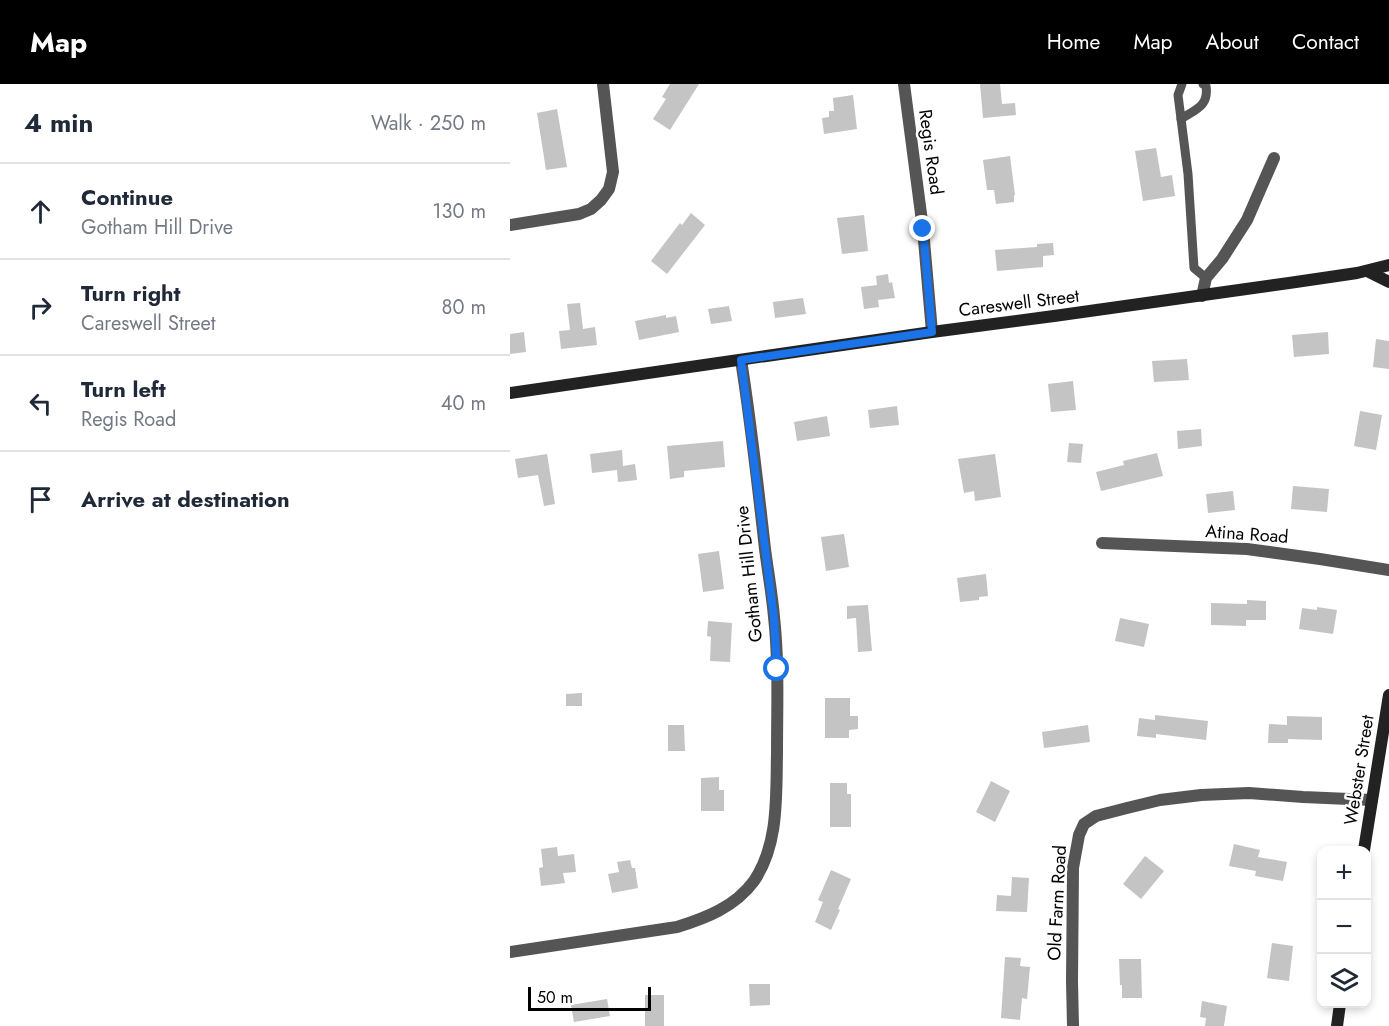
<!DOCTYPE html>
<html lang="en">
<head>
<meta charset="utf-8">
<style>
  :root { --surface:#fff; --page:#f6f6f7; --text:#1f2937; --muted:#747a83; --line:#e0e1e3; --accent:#000 }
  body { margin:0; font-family:Jost,sans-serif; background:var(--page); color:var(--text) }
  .controls { position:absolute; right:18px; bottom:18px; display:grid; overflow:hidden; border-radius:12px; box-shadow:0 3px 9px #0003 }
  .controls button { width:54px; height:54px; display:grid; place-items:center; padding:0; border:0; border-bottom:2px solid var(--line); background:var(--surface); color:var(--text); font:30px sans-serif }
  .scale { position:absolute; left:18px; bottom:15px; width:123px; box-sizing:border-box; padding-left:6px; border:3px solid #000; border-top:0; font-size:16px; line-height:21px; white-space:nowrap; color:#000; -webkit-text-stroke:4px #fff; paint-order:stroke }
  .stop { position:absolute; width:18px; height:18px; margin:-14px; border:4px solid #1a73e8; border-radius:50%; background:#fff }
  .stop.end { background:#1a73e8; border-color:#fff; box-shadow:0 2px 6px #0008 }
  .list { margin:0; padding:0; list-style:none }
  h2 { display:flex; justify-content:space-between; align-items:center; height:78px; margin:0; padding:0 24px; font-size:26px }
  h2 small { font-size:20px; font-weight:400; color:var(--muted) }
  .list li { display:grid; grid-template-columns:39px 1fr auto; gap:18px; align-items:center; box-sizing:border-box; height:96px; padding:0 24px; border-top:2px solid var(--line) }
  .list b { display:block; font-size:22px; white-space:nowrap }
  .list p { margin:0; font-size:20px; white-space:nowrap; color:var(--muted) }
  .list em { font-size:20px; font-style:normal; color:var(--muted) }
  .icon { flex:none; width:33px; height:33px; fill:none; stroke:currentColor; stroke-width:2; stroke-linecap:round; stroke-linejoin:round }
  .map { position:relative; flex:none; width:879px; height:942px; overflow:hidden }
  header { display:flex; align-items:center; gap:36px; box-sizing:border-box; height:84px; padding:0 30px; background:var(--accent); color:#fff }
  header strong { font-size:28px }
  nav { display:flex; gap:33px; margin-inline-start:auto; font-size:21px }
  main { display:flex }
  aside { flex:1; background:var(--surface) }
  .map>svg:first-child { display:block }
</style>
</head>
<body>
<header>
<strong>Map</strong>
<nav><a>Home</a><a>Map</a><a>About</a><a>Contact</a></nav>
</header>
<main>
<aside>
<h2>4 min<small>Walk · 250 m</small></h2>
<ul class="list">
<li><svg class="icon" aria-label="ahead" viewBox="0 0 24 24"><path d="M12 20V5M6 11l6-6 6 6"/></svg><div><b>Continue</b><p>Gotham Hill Drive</p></div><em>130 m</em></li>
<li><svg class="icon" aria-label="right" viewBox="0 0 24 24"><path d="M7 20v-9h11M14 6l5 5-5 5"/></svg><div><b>Turn right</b><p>Careswell Street</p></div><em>80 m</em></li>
<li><svg class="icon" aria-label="left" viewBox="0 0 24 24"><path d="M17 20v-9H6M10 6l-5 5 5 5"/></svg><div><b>Turn left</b><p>Regis Road</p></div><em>40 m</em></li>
<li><svg class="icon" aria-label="arrive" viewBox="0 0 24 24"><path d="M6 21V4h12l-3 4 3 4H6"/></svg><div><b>Arrive at destination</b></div></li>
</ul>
</aside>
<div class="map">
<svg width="879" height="942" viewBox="0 0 879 942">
  <rect width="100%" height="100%" fill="#fff"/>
  <g fill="#c4c4c4">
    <path d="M160,0h29l-29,46 -17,-11 13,-20 -4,-2z"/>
    <path d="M470,0h20l2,20 13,-1 1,12 -33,3z"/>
    <path d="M343,11l4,34 -33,5 -2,-16 7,-1v-6h5l-1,-13z"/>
    <path d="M47,25l10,58 -21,3 -9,-57z"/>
    <path d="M646,64l5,29 11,-2 3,21 -32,5 -8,-50z"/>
    <path d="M500,72l5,39h-1v7l-18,2 -2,-14h-7l-4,-30z"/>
    <path d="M181,129l14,12 -38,49 -16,-13 29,-38 2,2z"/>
    <path d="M354,131l4,36 -26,3 -5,-36z"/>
    <path d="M543,159l1,12 -11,1v11l-46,4 -2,-21 42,-3v-3z"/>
    <path d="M378,190l1,9 3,-1 3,16 -17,2 1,7 -15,2 -3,-22 16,-2 -1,-9z"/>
    <path d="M293,214l3,16 -31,4 -2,-16z"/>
    <path d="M70,219l3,26 12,-2 2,18 -36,4 -2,-18 11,-1 -3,-26z"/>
    <path d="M219,222l3,15 -21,3 -3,-15z"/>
    <path d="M156,231v3l10,-2 3,16 -40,8 -4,-19z"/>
    <path d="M14,248l2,20 -16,2v-20z"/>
    <path d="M818,248l1,22 -35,3 -2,-22z"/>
    <path d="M866,255l13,2v28l-16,-2z"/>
    <path d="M677,275l2,21 -35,2 -2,-21z"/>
    <path d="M563,297l3,29 -25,2 -3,-28z"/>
    <path d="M387,322l2,19 -29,3 -2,-18z"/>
    <path d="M850,327l22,4 -6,35 -22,-4z"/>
    <path d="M317,332l3,20 -33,5 -3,-19z"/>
    <path d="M691,345l1,17 -24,3 -1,-18z"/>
    <path d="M213,357l2,26 -41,4v6l-14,2 -3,-33z"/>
    <path d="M559,359l14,1 -2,19 -14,-1z"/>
    <path d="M112,366l1,16 12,-2 2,16 -19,2 -1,-12 -25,3 -2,-19z"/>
    <path d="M647,369l6,23 -62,15 -5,-19 28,-7 -1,-4z"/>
    <path d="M37,370l8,50 -11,2 -6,-31 -20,3 -3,-19z"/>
    <path d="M485,370l6,43 -26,4 -1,-10 -10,2 -6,-34z"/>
    <path d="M783,402l36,3 -2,23 -36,-3z"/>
    <path d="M723,407l2,19 -27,3 -2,-19z"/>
    <path d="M334,450l5,33 -23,4 -5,-34z"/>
    <path d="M209,467l5,38 -21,3 -5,-38z"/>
    <path d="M476,490l2,22 -9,1v3l-19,2 -3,-24z"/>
    <path d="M737,516l19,1v19h-20v6l-35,-1v-22l36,1z"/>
    <path d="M358,521l4,46 -14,1 -2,-34 -9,1v-13z"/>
    <path d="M807,523l20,3 -4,24 -34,-5 3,-21 15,2z"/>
    <path d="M610,534l29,6 -5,23 -29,-6z"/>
    <path d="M198,537l24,2 -2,39 -20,-1 1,-24 -4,-1z"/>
    <path d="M72,609v13h-16v-12z"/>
    <path d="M315,614h25v18h8v13l-9,1v8h-24z"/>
    <path d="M645,631l53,6 -2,19 -50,-6v4l-19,-2 2,-18 16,2z"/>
    <path d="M777,632l35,1v23l-34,-1v4h-20l1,-19 18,1z"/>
    <path d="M158,641h16l1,26h-17z"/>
    <path d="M578,641l2,17 -46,6 -2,-16z"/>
    <path d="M209,693v13h5v21h-23v-33z"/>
    <path d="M481,697l19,10 -15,31 -19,-10z"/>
    <path d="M320,699h17v11h4v33h-21z"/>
    <path d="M724,760l26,6 -2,7 29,5 -4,19 -28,-5 1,-5 -27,-5z"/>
    <path d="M47,763l1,9 16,-2 2,18 -13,1 2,10 -24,3 -2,-18 4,-1 -2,-18z"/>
    <path d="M635,772l19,15 -23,28 -18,-15z"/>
    <path d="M120,776l2,8h3l3,20 -26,5 -4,-19 11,-2 -2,-10z"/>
    <path d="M321,786l20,9 -13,30 2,1 -9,20 -16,-8 8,-20 -5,-2z"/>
    <path d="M502,793l17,1 -2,34 -31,-1 1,-16 14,1z"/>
    <path d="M762,859l21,3 -4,35 -22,-3z"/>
    <path d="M495,873l16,1 -1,8 10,1 -3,32 -5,-1 -2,22 -19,-2z"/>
    <path d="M609,875h22l1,39h-20v-13h-2z"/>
    <path d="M239,900h21v21l-20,1z"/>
    <rect x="135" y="911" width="19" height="31"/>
    <path d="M97,915l3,17 -36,6 -3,-17z"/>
    <path d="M692,917l25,5 -3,20h-19l1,-8 -6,-1z"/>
  </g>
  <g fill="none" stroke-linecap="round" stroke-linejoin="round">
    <g stroke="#555" stroke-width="9">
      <path d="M672,0l-4,11 10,79 6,94 12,10"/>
      <path d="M671,35c15,-10 28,-13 25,-33l-3,-2"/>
    </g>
    <g stroke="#555" stroke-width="12">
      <path d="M394,0l19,145 9,103"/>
      <path d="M0,141l69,-11 12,-5 10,-9 8,-11 4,-17 -10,-88"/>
      <path d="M692,212l4,-18 16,-19 25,-39 27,-62"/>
      <path d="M592,459l145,6 73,10 69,11"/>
      <path d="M0,868l167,-25c29,-9 58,-20 77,-46 25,-37 22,-85 23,-128 0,-45 2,-91 -3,-136 -2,-23 -6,-45 -9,-68 -7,-63 -14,-126 -24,-189"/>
      <path d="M563,942l-1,-45 1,-113 6,-33 5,-11 12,-8 31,-8 33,-8 41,-5 48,-2 54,4 69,3"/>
    </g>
    <g stroke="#222" stroke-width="12">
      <path d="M857,187l22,11"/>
      <path d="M0,309l422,-61 122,-16 235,-33 68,-10 32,-8"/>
      <path d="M854,766l25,-155"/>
      <path d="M827,942l3,-22"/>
    </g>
  </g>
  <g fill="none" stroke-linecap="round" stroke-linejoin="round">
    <path stroke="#1a73e8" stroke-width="8" d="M267,585l-3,-51 -33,-258 191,-28 -9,-103"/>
  </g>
  <g text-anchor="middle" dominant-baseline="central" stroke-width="5" stroke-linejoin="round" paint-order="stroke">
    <g font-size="18" fill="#000" stroke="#fff">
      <text transform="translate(421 68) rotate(82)">Regis Road</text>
      <text transform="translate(509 219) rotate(-7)">Careswell Street</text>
      <text transform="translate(737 450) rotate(4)">Atina Road</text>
      <text transform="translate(239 490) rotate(-96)">Gotham Hill Drive</text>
      <text transform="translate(849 686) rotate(-81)">Webster Street</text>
      <text transform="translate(547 819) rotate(-87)">Old Farm Road</text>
    </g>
  </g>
</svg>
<div class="controls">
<button>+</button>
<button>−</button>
<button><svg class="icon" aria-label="layers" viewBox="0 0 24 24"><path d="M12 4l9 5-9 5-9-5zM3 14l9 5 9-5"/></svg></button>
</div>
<div class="scale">50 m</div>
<div class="stop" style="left:267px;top:585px"></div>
<div class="stop end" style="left:413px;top:145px"></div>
</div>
</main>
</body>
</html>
